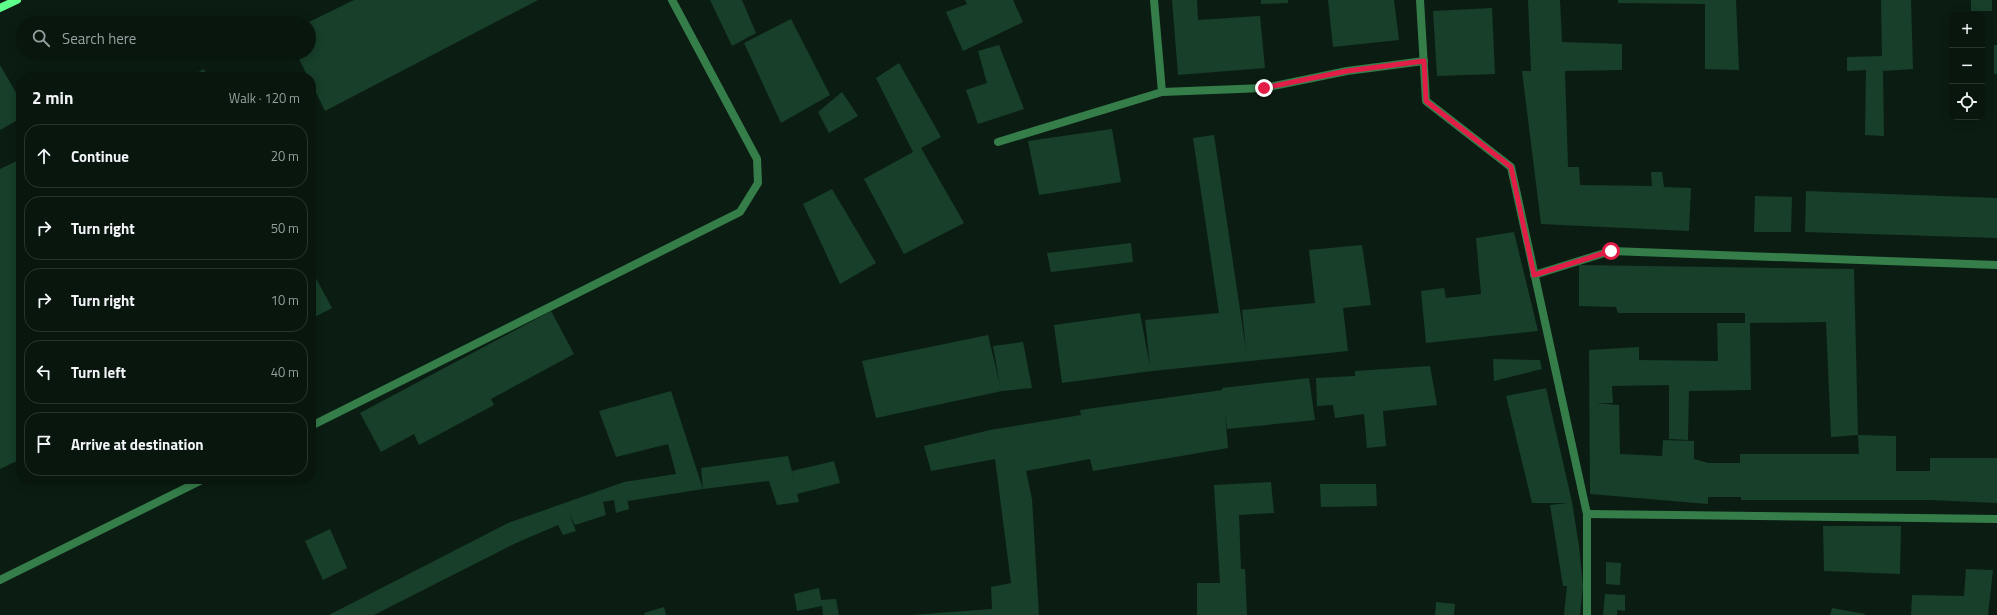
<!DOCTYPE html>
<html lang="en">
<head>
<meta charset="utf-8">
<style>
  :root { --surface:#08160e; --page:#111f17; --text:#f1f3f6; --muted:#989f9e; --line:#29352e }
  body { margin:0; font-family:"Titillium Web",sans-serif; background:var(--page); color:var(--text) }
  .controls { position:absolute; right:12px; top:12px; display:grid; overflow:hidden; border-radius:8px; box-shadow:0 2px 10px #0003 }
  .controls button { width:36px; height:36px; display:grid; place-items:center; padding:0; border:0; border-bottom:1px solid var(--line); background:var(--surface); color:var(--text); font:20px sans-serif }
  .stop { position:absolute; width:12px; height:12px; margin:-9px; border:3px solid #e11d48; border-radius:50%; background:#fff }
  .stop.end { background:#e11d48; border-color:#fff; box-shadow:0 1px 4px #0008 }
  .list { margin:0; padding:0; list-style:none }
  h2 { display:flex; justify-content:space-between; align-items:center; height:52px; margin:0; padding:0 16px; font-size:17px }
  h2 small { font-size:13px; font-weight:400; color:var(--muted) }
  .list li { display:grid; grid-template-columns:26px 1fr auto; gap:12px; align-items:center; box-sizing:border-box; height:64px; margin:0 8px 8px; padding:0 8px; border:1px solid var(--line); border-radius:16px }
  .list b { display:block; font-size:15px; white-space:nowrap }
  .list em { font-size:13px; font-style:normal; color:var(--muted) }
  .icon { flex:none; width:22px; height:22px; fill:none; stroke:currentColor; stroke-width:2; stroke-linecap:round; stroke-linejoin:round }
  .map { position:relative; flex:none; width:1997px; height:615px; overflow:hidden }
  .search { position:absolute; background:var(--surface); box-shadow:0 2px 10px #0003; left:16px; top:16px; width:300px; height:44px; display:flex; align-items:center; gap:10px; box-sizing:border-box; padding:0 14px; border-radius:22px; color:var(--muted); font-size:15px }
  .panel { position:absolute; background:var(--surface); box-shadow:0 2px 10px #0003; left:16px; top:72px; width:300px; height:412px; border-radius:16px }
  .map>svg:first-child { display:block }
</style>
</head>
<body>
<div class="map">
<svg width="1997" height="615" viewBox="0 0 1997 615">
  <rect width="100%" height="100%" fill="#0b1d13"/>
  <g fill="#173f29" fill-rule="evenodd">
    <path d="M354,0h184l-213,111 -14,-29v-5h-3l-12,-24h13v-31z"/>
    <path d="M710,0h32l14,33 -24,13z"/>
    <path d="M965,0h48l10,22 -60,29 -17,-39 21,-8z"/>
    <path d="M1172,0h25l1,20 62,-4 5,52 -87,7z"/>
    <path d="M1261,0h27v3l-27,1z"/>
    <path d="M1328,0h66l5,40 -66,7z"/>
    <path d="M1528,0h32l2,42 60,2v26l-57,1 3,96h11l1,18 72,1 -1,-14h11l2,15 27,1 -2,43 -148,-7 -19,-153h9z"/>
    <path d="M1618,0h118l3,70 -34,-1v-65l-87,-1z"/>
    <path d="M1881,0h30l2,69 -30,2 1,65 -19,-1 1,-65 -19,1v-14l35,-1z"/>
    <rect x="1971" y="0" width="21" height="11"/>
    <path d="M1492,8l3,66 -58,2 -4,-65z"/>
    <path d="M791,19l39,76 -49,28 -37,-80z"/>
    <path d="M999,45l25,64 -46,15 -12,-34 21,-7 -9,-32z"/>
    <rect x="1994" y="45" width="3" height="29"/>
    <path d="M899,63l42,74 -20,11 43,75 -60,31 -40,-75 49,-27 -37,-74z"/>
    <path d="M0,65l21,36v17l-21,12z"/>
    <path d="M204,69l4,8h-19z"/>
    <path d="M842,92l16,24 -29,17 -11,-21z"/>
    <path d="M1112,129l9,53 -82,13 -11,-54z"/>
    <path d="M1214,135l32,215 -4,-40 73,-7 -6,-53 53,-5 9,60 -28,3 5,43 -196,20 -90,12 -8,-58 86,-12 10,53 -5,-46 74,-7 -26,-175z"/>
    <path d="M21,159v300l-21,10v-300z"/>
    <path d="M832,189l44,74 -36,21 -37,-80z"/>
    <path d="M1806,191l191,7v40l-192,-6z"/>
    <path d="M1755,196l37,1 -1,35h-37z"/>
    <path d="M1514,232l24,99 -112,12 -5,-52 23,-3 2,10 35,-4 -5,-56z"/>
    <path d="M1131,243l2,19 -82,10 -4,-19z"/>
    <path d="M1579,265l275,4 4,166 38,1v35h34v-13h67v45l-67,-3h-189v-3h-33v7l-118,-10 -1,-144 50,-3v13l79,1 -1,-38h28v-10h-127l-2,-6 -37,-1zM1826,322l5,115 27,-2 1,19h-119v9h-32l-14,-4v-18l-31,-1 -1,16 -42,-2 -1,-49 -23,-2h17l-1,-17 57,-1v54l19,1 1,-49 62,-1 -1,-67z"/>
    <path d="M311,269l21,39 -21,11z"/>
    <path d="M551,311l23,43 -83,45 3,6 -75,40 -5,-11 -33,18 -21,-39z"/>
    <path d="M988,335l12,50 -7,-39 30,-4 9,46 -30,3 -126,27 -14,-57z"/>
    <path d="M1493,359l47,1 2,9 -48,12z"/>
    <path d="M1430,366l7,39 -54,6 3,35 -19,2 -3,-34 -29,4 -2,-13 -16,1 -1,-28 39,-2v-5z"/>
    <path d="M1309,378l6,42 -88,9 -2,-16 3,35 -135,23 -3,-12 -64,12 6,28 7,116h-128l81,-6 -1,-22 20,-4 -16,-124 -64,12 -7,-25 66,-16 91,-15 -1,-5 142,-20v-2z"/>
    <path d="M1546,388l26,114 7,44 4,40 -3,29h-16l3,-29h-4l-13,-81 18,-2h-36l-26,-107z"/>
    <path d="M671,391l32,98 -75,12 -1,-4 2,12 -13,4 -2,-13 -11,2 3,13 -31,10 -6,-12 7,18 -13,4 -5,-10 -42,18 -142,72h-45l179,-92 116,-41 52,-8 -8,-30 -52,13 -17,-46z"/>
    <path d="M788,456l7,28 -3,-13 42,-10 6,22 -43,11 2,8 -22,3 -8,-24 -66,8 -2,-21z"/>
    <path d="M1271,482l3,31 -35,2 2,54h4l2,46h-50v-32h23l-6,-98z"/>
    <path d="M1320,484h56l1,22 -56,1z"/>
    <path d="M1823,526h78l-1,48 -76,-3z"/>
    <path d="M330,529l17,39 -24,12 -18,-39z"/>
    <path d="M1606,562l15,1 -1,22 -14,-1z"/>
    <path d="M1966,569l27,1 -5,45h-77l1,-20 52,1z"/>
    <path d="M819,588l2,12 15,-1 3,16h-16l-1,-9 -25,5 -3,-17z"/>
    <path d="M1605,594l20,1v16l-8,-1v5h-14z"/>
    <path d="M1436,602l19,2 -1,11h-19z"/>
    <path d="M664,607l2,8h-21l-1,-2z"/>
    <path d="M1832,608l33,6v1h-35z"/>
  </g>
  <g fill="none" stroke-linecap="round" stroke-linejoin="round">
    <g stroke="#357e4a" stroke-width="8">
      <path d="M1154,0l8,92"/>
      <path d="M1420,0l6,101 85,66 76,347v101"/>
      <path d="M998,142l164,-50 102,-4 83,-17 77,-10"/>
      <path d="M1534,275l77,-24 386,14"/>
      <path d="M311,426l429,-214 18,-29 -1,-24 -85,-159"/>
      <path d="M1587,514l410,5"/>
      <path d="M0,580l204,-101"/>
    </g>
    <path stroke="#5fff8c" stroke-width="8" d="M0,8l17,-8"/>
  </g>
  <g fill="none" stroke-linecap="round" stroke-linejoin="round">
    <path stroke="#e11d48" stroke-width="5" d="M1264,88l83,-17 77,-10 2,40 85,66 23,108 77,-24"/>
  </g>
</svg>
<div class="controls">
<button>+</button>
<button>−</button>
<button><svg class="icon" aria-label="locate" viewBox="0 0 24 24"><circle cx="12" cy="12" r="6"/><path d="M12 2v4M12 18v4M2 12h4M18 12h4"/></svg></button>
</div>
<div class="stop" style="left:1611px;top:251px"></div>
<div class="stop end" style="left:1264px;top:88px"></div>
<div class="search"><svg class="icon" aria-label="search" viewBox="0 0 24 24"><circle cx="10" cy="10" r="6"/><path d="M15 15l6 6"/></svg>Search here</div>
<section class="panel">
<h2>2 min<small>Walk · 120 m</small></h2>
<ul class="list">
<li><svg class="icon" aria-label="ahead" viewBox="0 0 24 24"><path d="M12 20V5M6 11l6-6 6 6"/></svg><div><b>Continue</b></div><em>20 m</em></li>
<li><svg class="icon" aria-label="right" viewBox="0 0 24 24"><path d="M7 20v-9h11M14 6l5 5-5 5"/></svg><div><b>Turn right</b></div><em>50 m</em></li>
<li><svg class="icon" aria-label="right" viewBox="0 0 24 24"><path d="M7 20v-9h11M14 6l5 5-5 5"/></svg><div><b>Turn right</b></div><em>10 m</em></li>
<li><svg class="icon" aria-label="left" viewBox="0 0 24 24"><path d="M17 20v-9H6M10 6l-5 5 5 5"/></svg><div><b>Turn left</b></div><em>40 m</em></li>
<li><svg class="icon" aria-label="arrive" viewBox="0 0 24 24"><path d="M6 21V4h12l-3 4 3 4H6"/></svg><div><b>Arrive at destination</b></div></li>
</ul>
</section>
</div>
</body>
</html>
